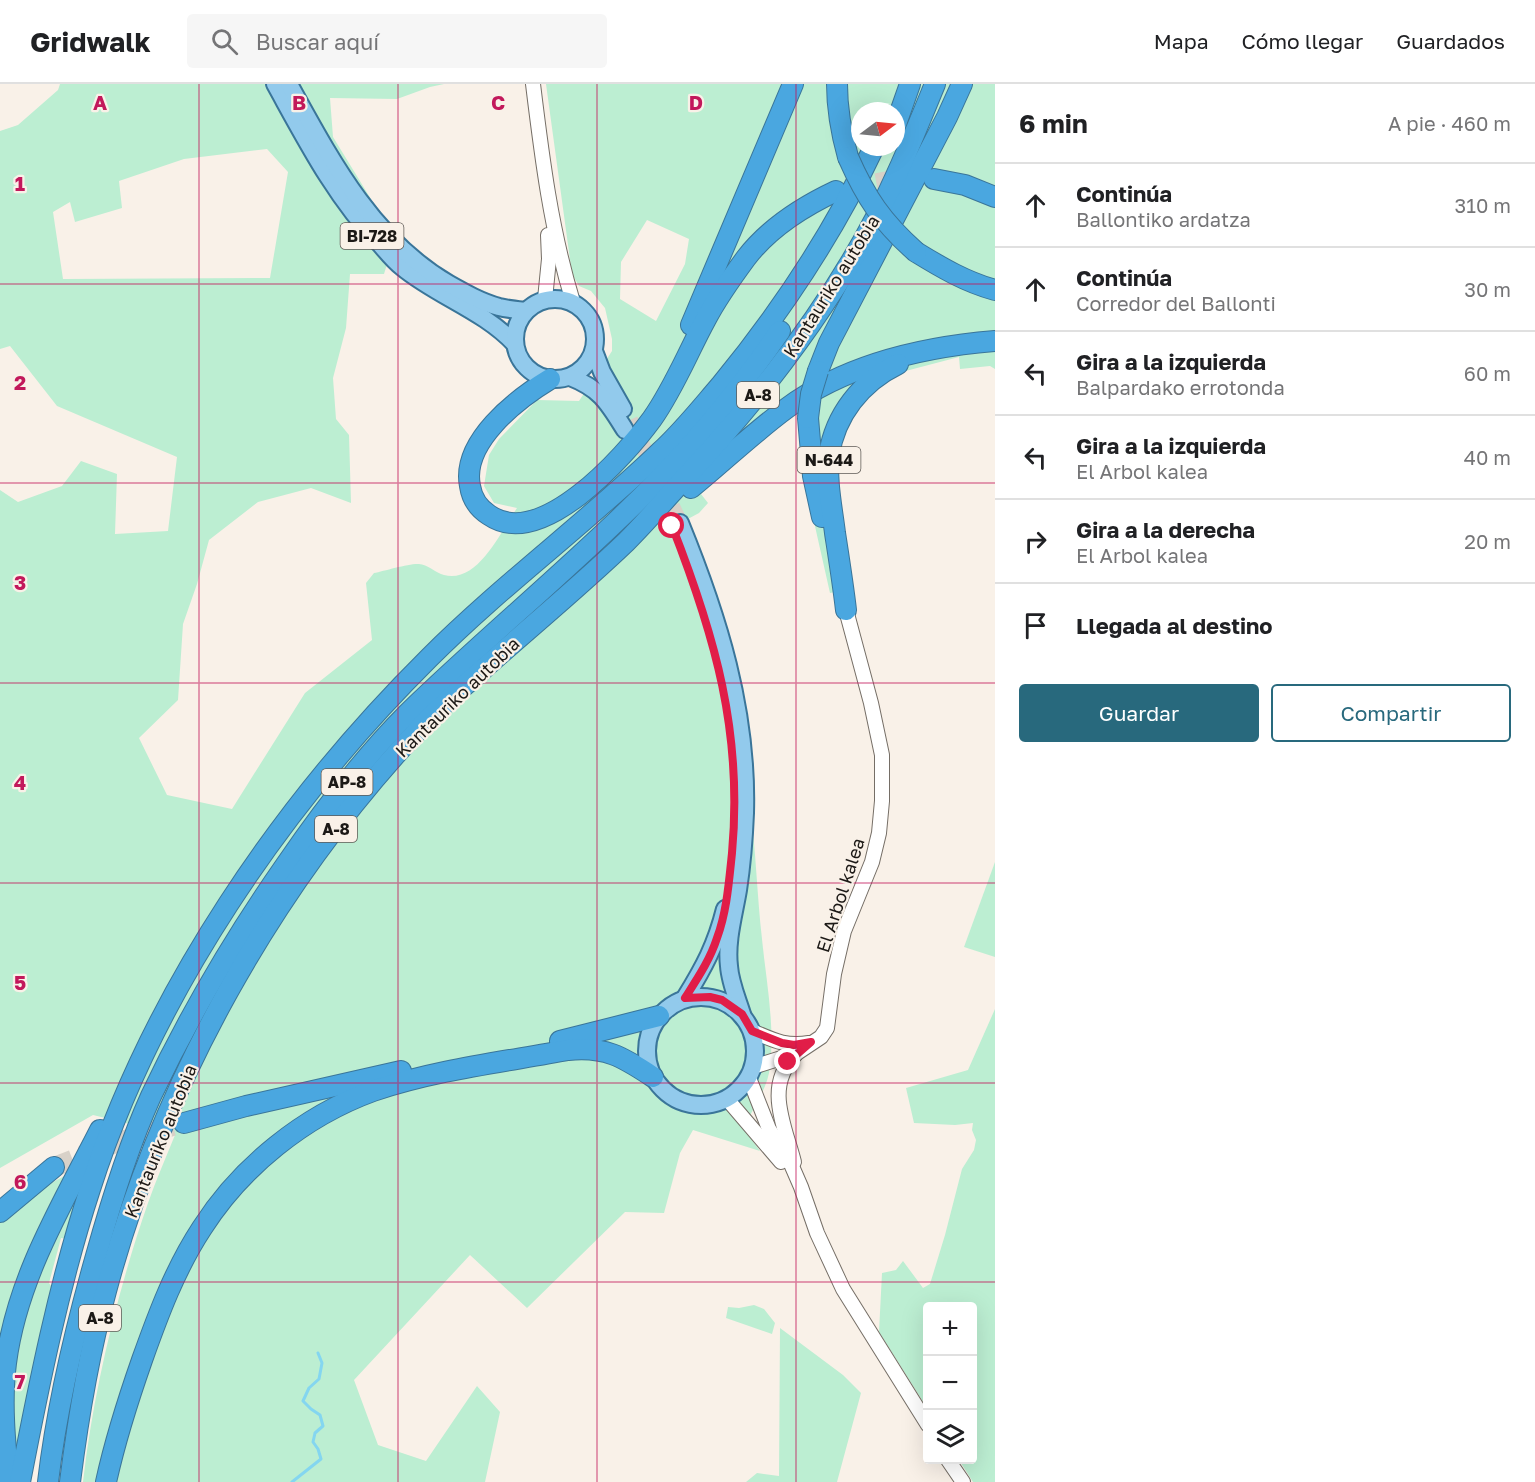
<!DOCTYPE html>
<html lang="es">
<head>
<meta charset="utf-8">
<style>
  :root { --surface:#fff; --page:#f6f6f6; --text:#202124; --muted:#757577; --line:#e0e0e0; --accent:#28697d }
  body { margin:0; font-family:"Golos Text",sans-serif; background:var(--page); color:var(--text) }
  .controls { position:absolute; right:18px; bottom:18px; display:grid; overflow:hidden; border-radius:6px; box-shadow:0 6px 24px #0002 }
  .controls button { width:54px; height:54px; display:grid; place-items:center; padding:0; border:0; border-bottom:2px solid var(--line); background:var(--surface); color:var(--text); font:30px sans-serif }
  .compass { position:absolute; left:851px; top:18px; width:54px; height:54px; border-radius:50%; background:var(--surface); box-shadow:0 6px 24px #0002; rotate:74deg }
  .stop { position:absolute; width:18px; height:18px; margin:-14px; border:4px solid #e11d48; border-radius:50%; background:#fff }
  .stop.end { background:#e11d48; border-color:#fff; box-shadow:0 2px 6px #0008 }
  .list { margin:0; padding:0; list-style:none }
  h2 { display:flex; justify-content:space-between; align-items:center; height:78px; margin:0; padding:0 24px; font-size:26px }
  h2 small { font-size:20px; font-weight:400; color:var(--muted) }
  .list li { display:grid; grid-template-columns:39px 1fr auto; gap:18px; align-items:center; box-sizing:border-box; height:84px; padding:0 24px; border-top:2px solid var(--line) }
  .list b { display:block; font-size:22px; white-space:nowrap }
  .list p { margin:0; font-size:20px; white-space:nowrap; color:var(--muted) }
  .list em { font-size:20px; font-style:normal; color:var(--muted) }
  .actions { display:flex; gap:12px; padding:18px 24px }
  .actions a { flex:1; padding:14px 0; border:2px solid var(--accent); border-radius:6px; text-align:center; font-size:21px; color:var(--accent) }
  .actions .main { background:var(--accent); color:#fff }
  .icon { flex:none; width:33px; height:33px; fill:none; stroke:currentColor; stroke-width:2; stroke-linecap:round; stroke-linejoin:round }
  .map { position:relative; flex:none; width:995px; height:1398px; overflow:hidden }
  header { display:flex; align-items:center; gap:36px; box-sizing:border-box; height:84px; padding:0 30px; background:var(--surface); border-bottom:2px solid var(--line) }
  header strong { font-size:28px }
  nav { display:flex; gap:33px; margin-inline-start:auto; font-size:21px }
  .search { width:420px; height:54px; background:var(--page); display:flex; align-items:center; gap:15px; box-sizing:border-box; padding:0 21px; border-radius:6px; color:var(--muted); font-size:22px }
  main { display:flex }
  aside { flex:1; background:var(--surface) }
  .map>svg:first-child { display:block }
</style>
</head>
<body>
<header>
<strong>Gridwalk</strong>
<div class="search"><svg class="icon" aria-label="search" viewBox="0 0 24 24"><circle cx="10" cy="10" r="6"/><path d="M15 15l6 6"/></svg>Buscar aquí</div>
<nav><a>Mapa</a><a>Cómo llegar</a><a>Guardados</a></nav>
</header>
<main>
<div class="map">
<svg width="995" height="1398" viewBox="0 0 995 1398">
  <rect width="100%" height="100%" fill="#f9f1e8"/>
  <g fill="#bceed2" fill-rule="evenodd">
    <path d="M60,0h384l-14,3 -33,12 -67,-1 3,39 41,67 23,28 -13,42h-34l-4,54 -13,50 3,41 13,16 2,68 -40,-15 -53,14 -49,38 -12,44 -14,40 -5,76 -39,38 28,57 65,14 73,-116 67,-53 -6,-57 8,-10c10,-2 36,-10 45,-9 8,0 17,9 25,11 34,9 57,-44 73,-67l-23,-5 -10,-17 5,-31 10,-16 38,-39 42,1 33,-50v-12l-7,-31 -14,-17 -12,-5 -7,-12 -26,-190h449v285l-5,-3 -30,3 -1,-12 -61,16 -21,15 -18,17 -13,22 -10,40 14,122 -20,4 -29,-129 -2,-52 -56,42 -42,40 7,9 -9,10 -13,7 15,41 49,246c6,43 7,88 12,132 4,41 13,85 8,127 -2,24 -18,41 -26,63l16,22 -67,-21 -13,23 -16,60 -39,-1 -98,96 -57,-53 -116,125 24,65 48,16 51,-75 23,26 -15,70h-402c10,-90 35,-193 65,-279 8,-23 18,-46 27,-68l-82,-20 -93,53v-678l18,12 44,-16 19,-25 36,13 -2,60 53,-3 9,-74 -120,-51 -47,-60 -10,3v-218l18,-6 40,-35zM860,27h36v36h-36zM267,65l21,23 -18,106 -207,1 -10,-67 17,-10 5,20 47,-14 -3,-27 65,-22zM647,136l42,19 -4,25 -29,57 -36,-22 1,-37z"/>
    <path d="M995,778v95l-31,-10z"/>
    <path d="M995,925v473h-22l-14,-22h13v-154h-44l-1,102 -48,-76 3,-59 14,-3 7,-9 20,27 7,-4 15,-49 17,-66 12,-19 2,-10 -4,-10 1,-7 -18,2 -41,-2 -8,-35 62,-18z"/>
    <path d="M70,1089l-70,198v-148l3,-4 35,-29z"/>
    <path d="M90,1089l-22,66 -7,-1 -12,45 6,9 -39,181c-2,-22 -6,-46 -6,-69 1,-84 38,-160 80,-231z"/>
    <path d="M754,1221l10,4 11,14 -3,11 -46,-16 2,-11 11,1z"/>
    <path d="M780,1244l63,47 18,18 -24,89h-91l11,-9 22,3z"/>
  </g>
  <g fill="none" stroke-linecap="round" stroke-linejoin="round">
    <path stroke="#84d6f0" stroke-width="3" d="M292,1398l29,-23 -3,-10 -5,-7 2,-9 8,-7 -3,-11 -9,-6 -8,-8 6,-13 10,-9 3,-16 -4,-10"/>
    <path stroke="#d8d1c8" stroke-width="16" stroke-dasharray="16 8" stroke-linecap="butt" d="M630,336l50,103"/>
    <g stroke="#d8d1c8" stroke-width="20" stroke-dasharray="20 10" stroke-linecap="butt">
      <path d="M847,105l41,-8 19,-1"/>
      <path d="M54,1083l64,-25 55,-16"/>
    </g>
    <g stroke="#756e66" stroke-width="16">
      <g id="minor">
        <path d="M533,0c9,74 18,146 40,218"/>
        <path d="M545,215l4,-40 -1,-24"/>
        <path d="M752,947c21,9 34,16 57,12"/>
        <path d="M753,983l44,-14 24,-16 6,-9 7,-54 10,-43 28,-69 7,-29 3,-32v-46l-11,-52 -25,-93"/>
        <path d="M749,994l20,51 22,35 10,23 16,46 26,56 85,136"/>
        <path d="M727,1015l54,63"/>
        <path d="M794,1078c-10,-39 -30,-76 2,-108"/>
        <path d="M948,1376l15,22"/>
      </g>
    </g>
    <g stroke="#3a7599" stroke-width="20">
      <g id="major">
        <path d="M275,0c31,56 60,113 105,160 7,8 14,17 22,23 35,29 81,43 113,77"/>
        <path d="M289,0c42,76 83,155 160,200 16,9 32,18 50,23 8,2 18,3 27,4"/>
        <circle cx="555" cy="255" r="40"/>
        <path d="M594,267l8,21 21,37"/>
        <path d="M570,293c31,12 38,26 55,53"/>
        <path d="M680,439c38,93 68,188 65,290 -1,25 -3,51 -7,77 -4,24 -12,51 -9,76 1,16 8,32 13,48"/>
        <circle cx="701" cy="967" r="54"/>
        <path d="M685,914c19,-31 31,-53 40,-89"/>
      </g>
    </g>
    <g stroke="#3a7599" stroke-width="22">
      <g id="highway">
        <path d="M837,0c0,25 4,48 11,73"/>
        <path d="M896,40l14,-40"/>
        <path d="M934,95l31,6 30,12"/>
        <path d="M916,168c26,16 50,30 79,38"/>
        <path d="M691,241l102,-241"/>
        <path d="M818,287l11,-28 118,-226 15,-33"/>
        <path d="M550,295c-33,20 -89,63 -80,107 2,13 8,22 19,29 52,36 135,-58 163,-96 22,-31 36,-67 54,-100 11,-21 26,-42 40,-61 23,-30 56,-51 90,-67"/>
        <path d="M808,334l5,58 9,41"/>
        <path d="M691,404c32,-26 62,-55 96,-80 60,-44 135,-61 208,-67"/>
        <path d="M846,526c-3,-26 -7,-51 -11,-77 -3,-25 -9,-53 -6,-78 6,-40 32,-73 69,-91"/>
        <path d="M560,957l99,-25"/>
        <path d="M184,1039l62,-17 155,-35"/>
        <path d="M0,1128l54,-45"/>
        <path d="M9,1398c-4,-39 -8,-80 -3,-119 11,-85 56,-158 94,-233"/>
        <path d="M20,1398c19,-98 39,-198 70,-293 63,-197 193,-386 339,-531 73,-73 156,-134 231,-206 22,-20 41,-44 60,-66 61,-74 113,-152 154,-239"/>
        <path d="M48,1398c9,-77 27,-152 48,-226 15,-54 32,-109 55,-160 38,-80 83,-157 134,-230 37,-54 77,-107 123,-153 71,-69 147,-132 217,-200 58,-55 110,-116 155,-182"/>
        <path d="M70,1398c8,-64 19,-129 36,-191 56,-208 166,-405 313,-562 19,-21 41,-39 62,-58 48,-43 98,-84 145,-129 20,-20 38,-41 57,-62 75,-80 143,-167 194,-265 22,-42 40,-87 58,-131"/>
        <path d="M106,1398c9,-41 22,-82 36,-122 16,-45 33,-91 60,-132 39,-61 102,-112 171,-137 62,-21 130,-29 195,-41 37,-4 55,7 85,27"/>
      </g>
    </g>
    <use href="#minor" stroke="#fff" stroke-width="14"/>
    <use href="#major" stroke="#92caec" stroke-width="16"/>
    <use href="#highway" stroke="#4aa7e0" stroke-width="20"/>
    <g stroke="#3a7599" stroke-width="22" stroke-linecap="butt">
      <g id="highway-bridge">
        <path d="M848,73c18,41 34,65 68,95"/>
        <path d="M808,334l3,-24 7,-23"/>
      </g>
    </g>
    <use href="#highway-bridge" stroke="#4aa7e0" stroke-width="20"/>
  </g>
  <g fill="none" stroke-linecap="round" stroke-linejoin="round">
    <path stroke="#e11d48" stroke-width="8" d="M672,442c43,110 71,207 60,327 -3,28 -5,58 -15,85 -7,22 -20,41 -32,60l25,-1 12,3 20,14 10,17 30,12 12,2 17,-3 -23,20"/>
  </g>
  <path fill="none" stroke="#c2185b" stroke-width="1.5" stroke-opacity="0.55" d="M199,0v1398M398,0v1398M597,0v1398M796,0v1398M0,200h995M0,399h995M0,599h995M0,799h995M0,999h995M0,1198h995"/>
  <g text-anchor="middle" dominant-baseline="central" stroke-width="4.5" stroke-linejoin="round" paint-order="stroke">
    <g fill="#f9f1e8" stroke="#5e5a55" stroke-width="1.5">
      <rect x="340.5" y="139" width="63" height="26" rx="4.5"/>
      <rect x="737" y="298" width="42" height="26" rx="4.5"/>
      <rect x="797.5" y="363" width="63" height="26" rx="4.5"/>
      <rect x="321.5" y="685" width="51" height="26" rx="4.5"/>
      <rect x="315" y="732" width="42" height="26" rx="4.5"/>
      <rect x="79" y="1221" width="42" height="26" rx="4.5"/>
    </g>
    <g font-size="16" font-weight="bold" fill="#1c1916">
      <text x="372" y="152">BI-728</text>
      <text x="758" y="311">A-8</text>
      <text x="829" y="376">N-644</text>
      <text x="347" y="698">AP-8</text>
      <text x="336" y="745">A-8</text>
      <text x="100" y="1234">A-8</text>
    </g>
    <g font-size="18" fill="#1c1916" stroke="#f9f1e8">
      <text transform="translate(831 202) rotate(-58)">Kantauriko autobia</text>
      <text transform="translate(457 613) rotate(-44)">Kantauriko autobia</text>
      <text transform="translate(840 811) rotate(-72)">El Arbol kalea</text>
      <text transform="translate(160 1057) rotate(-68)">Kantauriko autobia</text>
    </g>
  </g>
  <g font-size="20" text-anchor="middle" font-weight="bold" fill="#c2185b" stroke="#f9f1e8" stroke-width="4.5" stroke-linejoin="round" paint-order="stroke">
    <text x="100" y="26">A</text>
    <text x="299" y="26">B</text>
    <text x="498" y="26">C</text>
    <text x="696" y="26">D</text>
    <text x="20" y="107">1</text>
    <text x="20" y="306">2</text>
    <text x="20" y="506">3</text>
    <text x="20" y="706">4</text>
    <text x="20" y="906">5</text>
    <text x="20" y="1105">6</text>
    <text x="20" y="1305">7</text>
  </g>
</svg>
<div class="controls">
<button>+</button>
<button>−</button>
<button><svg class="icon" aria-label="layers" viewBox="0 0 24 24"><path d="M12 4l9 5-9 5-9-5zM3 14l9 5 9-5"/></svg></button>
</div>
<svg class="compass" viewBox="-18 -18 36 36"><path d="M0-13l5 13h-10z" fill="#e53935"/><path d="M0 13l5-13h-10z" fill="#757577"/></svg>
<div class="stop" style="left:672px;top:442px"></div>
<div class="stop end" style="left:788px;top:978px"></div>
</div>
<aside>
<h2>6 min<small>A pie · 460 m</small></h2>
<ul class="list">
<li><svg class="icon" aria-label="ahead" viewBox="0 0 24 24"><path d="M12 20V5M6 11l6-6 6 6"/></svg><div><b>Continúa</b><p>Ballontiko ardatza</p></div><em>310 m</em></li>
<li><svg class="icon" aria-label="ahead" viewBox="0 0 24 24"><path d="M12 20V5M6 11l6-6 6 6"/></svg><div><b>Continúa</b><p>Corredor del Ballonti</p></div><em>30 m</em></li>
<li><svg class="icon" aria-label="left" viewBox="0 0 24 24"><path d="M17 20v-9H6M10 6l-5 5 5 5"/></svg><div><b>Gira a la izquierda</b><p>Balpardako errotonda</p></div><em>60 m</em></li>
<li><svg class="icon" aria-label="left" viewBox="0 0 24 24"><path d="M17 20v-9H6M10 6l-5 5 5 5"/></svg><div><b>Gira a la izquierda</b><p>El Arbol kalea</p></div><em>40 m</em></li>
<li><svg class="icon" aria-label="right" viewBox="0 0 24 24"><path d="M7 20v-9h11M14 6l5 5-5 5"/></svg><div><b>Gira a la derecha</b><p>El Arbol kalea</p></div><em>20 m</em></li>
<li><svg class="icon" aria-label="arrive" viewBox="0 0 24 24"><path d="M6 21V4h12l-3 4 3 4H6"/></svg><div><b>Llegada al destino</b></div></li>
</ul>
<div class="actions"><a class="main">Guardar</a><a>Compartir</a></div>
</aside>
</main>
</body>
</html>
